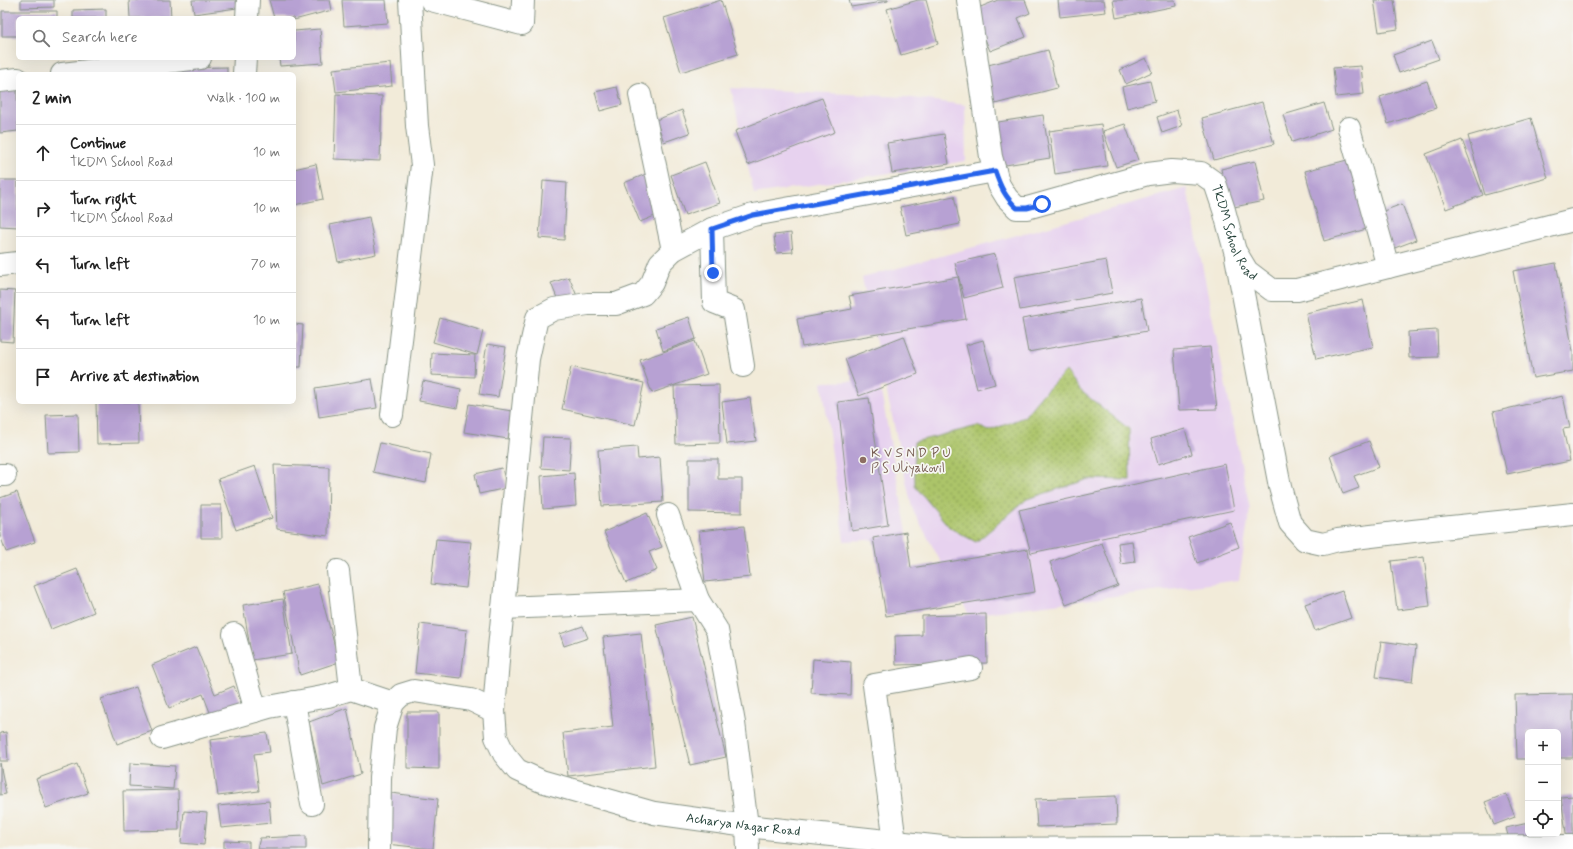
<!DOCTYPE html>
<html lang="en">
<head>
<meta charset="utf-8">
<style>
  :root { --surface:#fff; --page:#f2f2f2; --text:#222; --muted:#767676; --line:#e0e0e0 }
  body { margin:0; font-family:Mynerve,sans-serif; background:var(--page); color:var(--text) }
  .controls { position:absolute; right:12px; bottom:12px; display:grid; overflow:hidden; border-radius:6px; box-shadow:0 4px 16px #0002 }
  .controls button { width:36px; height:36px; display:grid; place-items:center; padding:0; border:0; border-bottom:1px solid var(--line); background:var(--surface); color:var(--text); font:20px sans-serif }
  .stop { position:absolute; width:12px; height:12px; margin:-9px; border:3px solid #2563eb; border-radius:50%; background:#fff }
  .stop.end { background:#2563eb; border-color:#fff; box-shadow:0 1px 4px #0008 }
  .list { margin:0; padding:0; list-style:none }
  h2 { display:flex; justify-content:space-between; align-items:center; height:52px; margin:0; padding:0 16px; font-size:17px }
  h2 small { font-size:13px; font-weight:400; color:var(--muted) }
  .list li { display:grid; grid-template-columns:26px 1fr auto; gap:12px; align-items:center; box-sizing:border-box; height:56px; padding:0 16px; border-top:1px solid var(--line) }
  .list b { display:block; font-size:15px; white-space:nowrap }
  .list p { margin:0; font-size:13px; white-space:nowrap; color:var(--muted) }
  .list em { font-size:13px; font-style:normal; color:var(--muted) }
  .icon { flex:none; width:22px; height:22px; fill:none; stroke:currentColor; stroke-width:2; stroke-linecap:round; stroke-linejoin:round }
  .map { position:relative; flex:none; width:1573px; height:849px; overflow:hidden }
  .search { position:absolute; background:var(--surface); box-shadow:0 4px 16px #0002; left:16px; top:16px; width:280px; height:44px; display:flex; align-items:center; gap:10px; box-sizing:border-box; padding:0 14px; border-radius:6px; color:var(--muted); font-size:15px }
  .panel { position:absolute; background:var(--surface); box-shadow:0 4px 16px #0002; left:16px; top:72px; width:280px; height:332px; border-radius:6px }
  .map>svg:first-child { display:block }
</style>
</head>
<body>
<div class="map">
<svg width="1573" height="849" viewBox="0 0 1573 849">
  <defs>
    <pattern id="park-dots" width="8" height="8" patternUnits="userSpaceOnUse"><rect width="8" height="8" fill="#acc469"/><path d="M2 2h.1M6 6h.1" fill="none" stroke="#8ba057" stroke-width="1.8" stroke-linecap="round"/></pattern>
  </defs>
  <rect width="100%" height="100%" fill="#f6f6f2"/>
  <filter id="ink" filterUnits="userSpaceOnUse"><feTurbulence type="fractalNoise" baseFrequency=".025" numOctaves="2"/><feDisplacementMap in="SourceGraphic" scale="8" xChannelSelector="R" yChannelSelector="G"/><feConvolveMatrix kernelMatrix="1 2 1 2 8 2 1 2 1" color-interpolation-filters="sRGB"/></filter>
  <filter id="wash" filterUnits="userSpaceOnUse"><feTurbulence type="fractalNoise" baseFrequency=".012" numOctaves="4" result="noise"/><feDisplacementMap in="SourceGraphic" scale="16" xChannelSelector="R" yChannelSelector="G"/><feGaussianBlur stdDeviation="0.9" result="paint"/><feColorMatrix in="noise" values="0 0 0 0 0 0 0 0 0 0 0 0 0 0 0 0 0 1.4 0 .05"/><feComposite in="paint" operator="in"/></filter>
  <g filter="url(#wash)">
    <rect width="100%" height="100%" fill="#f2ebd9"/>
    <g fill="#e7d2ef">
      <path d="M731,88l173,9 61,8 1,56 -212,33z"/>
      <path d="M1187,188l63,321 -11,71 -270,35 -57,-107 -50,-230z"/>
      <path d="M879,381l29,157 -64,3 -22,-159z"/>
    </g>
    <path fill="url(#park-dots)" stroke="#66804e" d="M1066,371l15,20 48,38 1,51 -41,-1 -62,20 -51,43 -26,-14 -35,-42 -1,-44 64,-16 11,5 35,-14 16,-20z"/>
    <g id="blocks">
      <g fill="#b7a1d3">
        <path d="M21,0h33v7l-33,1z"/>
        <path d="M129,0h41l1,18h-41z"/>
        <path d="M192,0h44l1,8 -43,6z"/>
        <path d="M269,0h61l2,10 -38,10v-2h-20z"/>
        <path d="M342,0h44l2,23 -44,3z"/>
        <path d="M721,0l17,54 -57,18 -17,-54z"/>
        <path d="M849,0h39v1l-37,6z"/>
        <path d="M918,0h8l12,44 -37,11 -14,-46z"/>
        <path d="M998,0h27l5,13 -12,5 8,19 -36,14 -17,-41z"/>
        <path d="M1058,0h46l2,12 -46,5z"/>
        <path d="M1113,0h62l1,6 -60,12z"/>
        <path d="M1374,0h20l4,29 -19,3z"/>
        <path d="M106,9v9h-33v-8z"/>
        <path d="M2,11h55v7h-39v18h-16z"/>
        <path d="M320,29l3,34 -43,3 -1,-8h15v-27z"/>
        <path d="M1432,41l7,18 -40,14 -6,-18z"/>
        <path d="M1048,50l9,38 -62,16 -11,-38z"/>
        <path d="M1146,58l6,14 -26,12 -6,-14z"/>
        <path d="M390,63l2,23 -56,6 -3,-23z"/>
        <path d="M1361,66l3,28 -28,3 -3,-29z"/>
        <path d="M227,67v7h-50v-6z"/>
        <path d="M1150,81l5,20 -28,7 -5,-21z"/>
        <path d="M1427,81l9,27 -48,16 -8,-27z"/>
        <path d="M617,87l5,18 -22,6 -5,-19z"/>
        <path d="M17,90l1,41 -18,2v-42z"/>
        <path d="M336,94l46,2 -2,65 -46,-2z"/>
        <path d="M822,98l13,34 -87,33 -13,-34z"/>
        <path d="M1262,102l12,42 -60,16 -12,-42z"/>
        <path d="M1324,103l8,26 -40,13 -9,-27z"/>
        <path d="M682,110l8,23 -26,9 -8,-22z"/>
        <path d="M1177,110l5,16 -20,7 -5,-16z"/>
        <path d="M1043,115l7,43 -51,8 -7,-43z"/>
        <path d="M1531,118l17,60 -63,17 -17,-59z"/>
        <path d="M1101,124l6,42 -52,8 -6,-43z"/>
        <path d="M1125,124l13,36 -22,7 -13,-36z"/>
        <path d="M944,134l5,30 -57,9 -5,-30z"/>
        <path d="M1462,140l21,55 -37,14 -20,-55z"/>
        <path d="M1351,159l19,69 -46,13 -19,-70z"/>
        <path d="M1255,161l9,40 -35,7 -8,-39z"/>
        <path d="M705,162l15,41 -35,12 -14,-40z"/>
        <path d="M316,164l7,35 -29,6v-36z"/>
        <path d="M646,174l16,39 -22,9 -16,-39z"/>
        <path d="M0,180h18v47l-18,-1z"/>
        <path d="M543,181l24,2 -3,57 -25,-2z"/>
        <path d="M954,196l6,28 -54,11 -6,-28z"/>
        <path d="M1402,204l14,36 -24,9 -14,-36z"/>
        <path d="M369,217l7,37 -38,8 -8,-37z"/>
        <path d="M791,233l2,19 -17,1 -2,-18z"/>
        <path d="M995,254l8,34 -39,10 -9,-35z"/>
        <path d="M1106,260l6,33 -92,17 -6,-33z"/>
        <path d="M1556,263l17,88v20l-40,7 -20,-107z"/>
        <path d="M569,277l8,19 -18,7 -8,-20z"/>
        <path d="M958,277l8,42 -164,28 -5,-28 55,-10 -3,-13z"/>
        <path d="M0,290l15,1 -2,51 -13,-1z"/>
        <path d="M1141,298l6,33 -119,21 -6,-33z"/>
        <path d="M1363,300l10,47 -57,12 -10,-46z"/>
        <path d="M689,317l7,22 -33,12 -7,-23z"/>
        <path d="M440,318l43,13 -6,24 -44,-13z"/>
        <path d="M294,324l9,1 -2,42h-7z"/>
        <path d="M1437,330l1,27 -29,1 -1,-26z"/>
        <path d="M904,336l14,38 -59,22 -14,-37z"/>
        <path d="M983,340l12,44 -18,5 -11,-44z"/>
        <path d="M695,341l12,33 -55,19 -12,-33z"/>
        <path d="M487,344l19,3 -8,50 -19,-3z"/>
        <path d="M1210,347l7,62 -38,1 -5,-60z"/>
        <path d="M432,353l43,2 -1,22 -43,-2z"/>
        <path d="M571,367l73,16 -9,42 -73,-16z"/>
        <path d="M372,379l5,29 -58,9 -4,-29z"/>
        <path d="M423,381l38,8 -4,19 -38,-7z"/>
        <path d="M719,385l1,58 -44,1 -2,-58z"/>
        <path d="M1563,396l7,32 -7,1 7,32 -63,13 -14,-62z"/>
        <path d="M750,398l6,43 -29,3 -5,-42z"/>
        <path d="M869,398l19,127 -36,6 -14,-129z"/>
        <path d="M96,402h42l1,41 -42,1z"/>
        <path d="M469,404l43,7 -4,28 -44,-7z"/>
        <path d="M78,414l1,38 -31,1 -2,-38z"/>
        <path d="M1185,429l7,25 -34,10 -7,-25z"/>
        <path d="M543,437l28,1 -2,32 -28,-2z"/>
        <path d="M1369,441l10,26 -25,9 5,12 -16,6 -13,-38z"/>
        <path d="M380,443l51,11 -5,29 -53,-11z"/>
        <path d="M637,447l1,12 22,-2 3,45 -61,4 -4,-56z"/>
        <path d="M689,459h29v20h24v34l-53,-1z"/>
        <path d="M1225,464l9,46 -203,43 -12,-43z"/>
        <path d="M274,465l55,2 -1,69 -51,-7z"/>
        <path d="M255,466l17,52 -36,12 -18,-51z"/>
        <path d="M502,468l5,20 -28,6 -4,-20z"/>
        <path d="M574,473l2,33 -33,3 -2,-33z"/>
        <path d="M17,492l18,50 -29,10 -6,-17v-37z"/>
        <path d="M201,505h20l1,33h-21z"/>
        <path d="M647,513l15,34 -13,5 8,18 -31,13 -22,-51z"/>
        <path d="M1230,522l9,25 -42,16 -9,-26z"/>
        <path d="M744,526l6,51 -45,5 -6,-51z"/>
        <path d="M906,532l5,36 117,-19 7,43 -149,24 -13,-78z"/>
        <path d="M436,539l35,3 -5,46 -35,-4z"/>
        <path d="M1132,541l3,21 -14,2 -3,-21z"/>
        <path d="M1102,543l16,43 -52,19 -16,-43z"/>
        <path d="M1424,557l6,49 -33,4 -6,-49z"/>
        <path d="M77,569l17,43 -43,17 -17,-43z"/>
        <path d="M318,584l21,78 -39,13 -17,-83z"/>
        <path d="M1342,591l9,27 -36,13 -10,-27z"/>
        <path d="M283,599l9,55 -40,6 -9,-55z"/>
        <path d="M986,614l1,49 -91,2 -1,-29 27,-1v-19z"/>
        <path d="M692,617l34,140 -36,8 -34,-140z"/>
        <path d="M420,624l47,6 -6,48 -46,-5z"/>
        <path d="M583,626l5,12 -24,8 -4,-12z"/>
        <path d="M641,633l14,133 -87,10 -5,-43 50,-6 -10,-90z"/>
        <path d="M1381,641l35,5 -4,36 -36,-5z"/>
        <path d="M196,647l19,47 19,-8 7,17 -30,12 -8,-21 -34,14 -17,-43z"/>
        <path d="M813,659l38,3 -1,33 -39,-2z"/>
        <path d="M136,687l16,44 -35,13 -16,-45z"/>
        <path d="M1573,694v64h-15v-26h-30v27h-11l-2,-64z"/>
        <path d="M347,708l14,66 -38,12 -14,-64z"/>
        <path d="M407,712h32v57l-32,-1z"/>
        <path d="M6,732l2,29h-8v-28z"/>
        <path d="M267,733l3,19 -16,2 5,37 -41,5 -8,-56z"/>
        <path d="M0,763l6,31 -6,1z"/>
        <path d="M130,763l45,3 -2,23 -44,-3z"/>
        <path d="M77,764l11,29 -42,15 -10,-29z"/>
        <path d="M178,790l1,40 -55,1 -1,-40z"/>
        <path d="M391,793l47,6 -5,50 -47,-5z"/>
        <path d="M1506,794l9,23 -21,8 -9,-23z"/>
        <path d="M1116,796l1,28 -80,3 -2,-28z"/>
        <path d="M1573,796v44h-6l-6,-43z"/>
        <path d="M269,801l2,22 -50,5 -3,-22z"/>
        <path d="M184,811l23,2 -3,32 -23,-2z"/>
        <path d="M1528,823v11h7l1,3 -26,6 -4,-15z"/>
        <path d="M306,836v13h-49l3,-11z"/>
        <path d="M224,841l25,1v7h-25z"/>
      </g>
    </g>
  </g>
  <g filter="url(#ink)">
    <use href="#blocks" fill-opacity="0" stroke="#889486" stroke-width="1"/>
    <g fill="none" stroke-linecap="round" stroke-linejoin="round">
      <g stroke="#889486" stroke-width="24">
        <g id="minor">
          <path d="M431,0l91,24 1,-24"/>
          <path id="s1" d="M968,0l23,157 8,28 8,13 10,10h10l121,-34 24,-3 29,2 14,10 9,27 11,41 12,20 25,19h25l276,-70"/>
          <path d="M247,18l1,-18"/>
          <path d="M62,74l138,-16"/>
          <path d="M244,74l1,-16"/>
          <path d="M0,81l18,-2"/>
          <path d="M640,95l33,155"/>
          <path d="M1349,128l39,139"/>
          <path id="s2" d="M995,171l-242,44 -41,14 -39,21 -13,13 -8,20 -9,11 -27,10h-28l-34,5 -17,9 -9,41 -29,289 -5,63 2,26 8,17 13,16 24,11 113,32 93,13 214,23 612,-3"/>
          <path d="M712,229l2,73 20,8 9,56"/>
          <path d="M1236,257l44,230 10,36 15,17 18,4 15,-4 75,-9 160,-17"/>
          <path d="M0,265l18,-2"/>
          <path d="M392,415l30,-250 -5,-39 -7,-126"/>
          <path d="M0,475h5"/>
          <path d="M338,571l13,118"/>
          <path d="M698,600l19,30 17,93 13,103 1,23"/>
          <path d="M503,608l195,-8 -30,-85"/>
          <path d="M234,634l22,77"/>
          <path d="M294,702l18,102"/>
          <path d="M162,738l107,-31 59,-11 23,-7 42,14"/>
          <path d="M895,842l-21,-157 97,-17"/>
          <path d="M379,849l1,-71 5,-50 8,-25 8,-8 13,-4 57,9 23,11"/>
        </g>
      </g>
      <use href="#minor" stroke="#fff" stroke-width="22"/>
    </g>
  </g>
  <g fill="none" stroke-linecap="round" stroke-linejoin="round" filter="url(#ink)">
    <path stroke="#2563eb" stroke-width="5" d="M713,273l-1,-44 41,-14 242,-44c5,15 10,26 22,37h10l15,-4"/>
  </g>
  <circle fill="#8d6e63" stroke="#f6f6f2" stroke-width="1.5" cx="863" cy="460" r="4"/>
  <g text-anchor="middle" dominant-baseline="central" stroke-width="3.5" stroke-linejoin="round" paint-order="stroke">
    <g font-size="13" fill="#1f3d34" stroke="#f6f6f2">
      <text stroke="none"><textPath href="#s1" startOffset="477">TKDM School Road</textPath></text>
      <text stroke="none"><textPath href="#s2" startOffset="1193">Acharya Nagar Road</textPath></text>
    </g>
    <g font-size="13" fill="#785e54" stroke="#f6f6f2" text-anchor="start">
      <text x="871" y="453">K V S N D P U<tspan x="871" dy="15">P S Uliyakovil</tspan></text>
    </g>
  </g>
</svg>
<div class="controls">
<button>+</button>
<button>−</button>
<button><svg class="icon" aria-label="locate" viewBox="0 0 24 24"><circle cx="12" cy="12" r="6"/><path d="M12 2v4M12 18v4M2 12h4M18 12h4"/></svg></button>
</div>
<div class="stop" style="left:1042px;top:204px"></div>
<div class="stop end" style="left:713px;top:273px"></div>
<div class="search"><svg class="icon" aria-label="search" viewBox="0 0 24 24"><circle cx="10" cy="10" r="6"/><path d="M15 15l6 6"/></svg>Search here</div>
<section class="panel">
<h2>2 min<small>Walk · 100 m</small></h2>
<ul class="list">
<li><svg class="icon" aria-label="ahead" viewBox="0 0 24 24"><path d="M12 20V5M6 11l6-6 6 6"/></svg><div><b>Continue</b><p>TKDM School Road</p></div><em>10 m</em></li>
<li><svg class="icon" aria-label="right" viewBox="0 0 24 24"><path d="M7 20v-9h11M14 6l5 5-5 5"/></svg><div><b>Turn right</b><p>TKDM School Road</p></div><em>10 m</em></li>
<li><svg class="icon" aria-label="left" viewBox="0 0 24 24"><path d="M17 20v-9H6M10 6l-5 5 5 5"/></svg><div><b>Turn left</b></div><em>70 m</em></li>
<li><svg class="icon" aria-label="left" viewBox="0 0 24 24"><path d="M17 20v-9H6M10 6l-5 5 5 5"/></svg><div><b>Turn left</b></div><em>10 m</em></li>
<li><svg class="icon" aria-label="arrive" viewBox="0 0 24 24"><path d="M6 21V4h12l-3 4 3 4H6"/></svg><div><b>Arrive at destination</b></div></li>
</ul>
</section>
</div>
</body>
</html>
